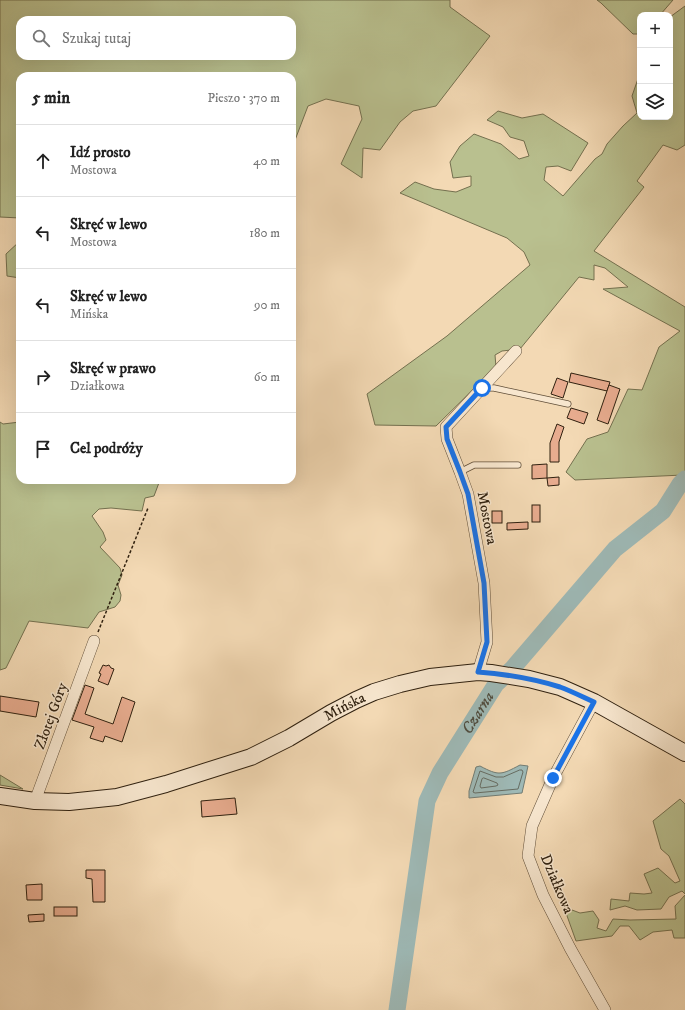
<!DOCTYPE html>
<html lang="pl">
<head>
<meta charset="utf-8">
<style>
  :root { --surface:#fff; --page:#f2f2f2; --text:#222; --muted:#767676; --line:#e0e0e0 }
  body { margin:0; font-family:"IM FELL DW Pica",serif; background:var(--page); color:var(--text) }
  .controls { position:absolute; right:12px; top:12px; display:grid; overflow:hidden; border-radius:8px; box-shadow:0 4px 16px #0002 }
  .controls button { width:36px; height:36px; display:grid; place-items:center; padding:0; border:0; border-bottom:1px solid var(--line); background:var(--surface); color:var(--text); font:20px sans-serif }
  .stop { position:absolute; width:12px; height:12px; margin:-9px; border:3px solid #1a73e8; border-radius:50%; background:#fff }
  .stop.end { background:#1a73e8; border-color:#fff; box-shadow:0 1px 4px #0008 }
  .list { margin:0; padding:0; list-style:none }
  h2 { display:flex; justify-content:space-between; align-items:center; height:52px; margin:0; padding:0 16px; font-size:17px }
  h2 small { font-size:13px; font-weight:400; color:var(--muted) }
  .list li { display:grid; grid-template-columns:26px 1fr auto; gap:12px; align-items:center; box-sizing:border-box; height:72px; padding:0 16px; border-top:1px solid var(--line) }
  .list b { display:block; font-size:15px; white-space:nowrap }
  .list p { margin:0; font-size:13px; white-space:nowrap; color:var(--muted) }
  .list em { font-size:13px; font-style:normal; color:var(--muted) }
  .icon { flex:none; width:22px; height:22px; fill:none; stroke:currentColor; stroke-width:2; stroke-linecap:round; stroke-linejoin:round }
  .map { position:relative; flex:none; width:685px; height:1010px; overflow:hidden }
  .search { position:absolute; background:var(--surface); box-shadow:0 4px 16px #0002; left:16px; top:16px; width:280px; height:44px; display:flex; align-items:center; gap:10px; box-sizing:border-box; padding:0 14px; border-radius:12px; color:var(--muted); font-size:15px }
  .panel { position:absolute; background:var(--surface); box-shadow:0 4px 16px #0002; left:16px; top:72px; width:280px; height:412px; border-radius:12px }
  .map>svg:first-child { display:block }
</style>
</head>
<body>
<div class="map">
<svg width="685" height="1010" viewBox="0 0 685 1010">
  <rect width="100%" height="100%" fill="#f3d9b4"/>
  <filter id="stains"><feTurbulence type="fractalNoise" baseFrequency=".005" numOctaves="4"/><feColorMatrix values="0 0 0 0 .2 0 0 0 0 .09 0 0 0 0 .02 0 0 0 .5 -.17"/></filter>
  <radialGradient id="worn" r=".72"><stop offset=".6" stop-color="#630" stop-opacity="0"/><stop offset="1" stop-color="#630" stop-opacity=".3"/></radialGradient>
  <g fill="#b9c08f" stroke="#74704f" fill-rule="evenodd">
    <path d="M0,0h450v7l40,29 -54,70 -23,5 -13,11 -20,28 -17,-2 -1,30 -21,-14 21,-45 -3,-13 -33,-7 -18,7 -16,42v-72h-272v142l-20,-1zM20,20h272v36h-272z"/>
    <path d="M597,0h76l-13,15h-20v19h-7l-32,-31z"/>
    <path d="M685,6v139l-8,5 -14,-5 -26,36 7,6 -50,64 91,56v165l-2,3 -108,5 -9,-8 21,-33 21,-7 20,-43 14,1 17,-43 21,-16 -77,-42 25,-2 -23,-19 -11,-3v15l-15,-3 -59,72 -18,2 -7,4 1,12 -60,59 -61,-1 -8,-31 80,-58 83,-71 -6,-13 -17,-14 -107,-45 15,-11 19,7 22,3 15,-6v-10l-18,2 -3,-16 10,-16 14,-12 27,10 18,15 10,-3 -5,-15 -14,-4 -7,-10 -16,-7 11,-9 24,7 21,-4 45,29 -17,28 -13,-5 -12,1 -2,13 19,16 32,-37 7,-5 5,-10 16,-18 14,-13 -5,-17 8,-23v44h30v-100z"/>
    <path d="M20,241v37l-13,-2 -1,-22z"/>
    <path d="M0,422l3,2 17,-2v58h140l-6,16 -9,2 -3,13 -31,-3 -12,1 -7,7 11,16 3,8 -6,7 20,21 2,7 -4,10 3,10 -1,6 -5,6 -16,5 -11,16 -59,-7 -23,47 -6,2z"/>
    <path d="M0,775l23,14 -23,-4z"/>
    <path d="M680,799l5,5v90l-3,-3 -13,6 -8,12 -24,1 -12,-4 -15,4 1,-11 18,2 1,-8 14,1 8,-1 -8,-19 14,-6 17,15 5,-2 -11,-25 -8,-7 -8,-28z"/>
    <path d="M685,895v43h-11l-2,-8 -19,2 -13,8 -11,-14h-9l-8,10 -36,5 -10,-28 6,-3 8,3 13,-2 6,9 -2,8 9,3 7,-12 17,1 46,-1 -1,-13z"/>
  </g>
  <path fill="#9eb9b6" stroke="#727c73" d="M520,765l8,1 -6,27 -53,5v-7l7,-24 4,-1c19,10 21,9 40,-1z"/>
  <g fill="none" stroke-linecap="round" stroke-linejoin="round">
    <g stroke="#666c62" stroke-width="1">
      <path d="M520,770h2l1,2 -5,17 -43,4 -2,-1 7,-21 16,6h7z"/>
      <path d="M484,778l13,5 1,2 -2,1 -15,2 -1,-2 2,-7z"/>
    </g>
    <path stroke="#9eb9b6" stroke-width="17" id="s1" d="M397,1010l30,-209 13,-28 56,-89 16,-15 103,-120 48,-38 17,-27 5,-5"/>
  </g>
  <g fill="#e8ac8f" stroke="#2f200f">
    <path d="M571,373l30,7 9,2 -3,9 -38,-9z"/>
    <path d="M557,378l11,4 -5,16 -12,-4z"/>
    <path d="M609,385l11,4 -12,35 -11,-4z"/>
    <path d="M571,408l17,5 -4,11 -17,-6z"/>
    <path d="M557,424l7,3 -5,15v20h-9v-19z"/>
    <path d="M547,464v14l-15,1v-14z"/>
    <path d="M559,477v8l-11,1 -1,-8z"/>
    <rect x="532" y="505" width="8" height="17"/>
    <rect x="492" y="511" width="10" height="12"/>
    <path d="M528,522v7l-21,1v-7z"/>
    <path d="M103,665l3,1 3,-1 2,3 3,1 -6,16 -10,-4 3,-7 -2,-1z"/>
    <path d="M85,685l9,3 -9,26 28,10 9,-27 13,5 -13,40 -17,-6 -2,6 -13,-4 4,-11 -22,-7z"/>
    <path d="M0,696l39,6 -3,15 -36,-6z"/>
    <path d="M235,798l2,16 -35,3 -1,-16z"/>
    <path d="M86,870h19v32h-12l-1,-23 -6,-1z"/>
    <path d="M42,884v16h-15l-1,-15z"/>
    <rect x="54" y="907" width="23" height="9"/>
    <path d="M44,914v7l-15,1 -1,-7z"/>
  </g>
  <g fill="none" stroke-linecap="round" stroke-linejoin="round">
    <g stroke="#604e38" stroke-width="7">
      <g id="lane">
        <path d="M484,388h10l74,16"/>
        <path d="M460,472l14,-7h44"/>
      </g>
    </g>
    <g stroke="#604e38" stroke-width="12">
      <g id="street">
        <path d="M478,672l9,-30 -3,-59 -16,-89 -8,-22 -13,-33 -1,-12 70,-76"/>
        <path d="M594,702l-41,76 -21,48 -4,30 15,39 27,53 35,62"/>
        <path d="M35,801l59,-160"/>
      </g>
    </g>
    <g stroke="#2f200f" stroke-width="18">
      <g id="secondary">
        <path id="s2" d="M0,796l35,5 34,1 48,-5 49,-13 85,-27 38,-19 42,-25 25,-13 18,-8 26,-8 30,-7 48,-5 13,1 38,6 31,8 34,15 91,51"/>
      </g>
    </g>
    <path stroke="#2f200f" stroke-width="1.5" stroke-dasharray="3 2" stroke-linecap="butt" d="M98,632l50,-124"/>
    <use href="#lane" stroke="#f7e6ce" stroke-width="5.5"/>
    <use href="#street" stroke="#f7e6ce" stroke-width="11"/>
    <use href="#secondary" stroke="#f7e6ce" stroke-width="16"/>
  </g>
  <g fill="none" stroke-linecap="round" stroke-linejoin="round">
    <path stroke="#1a73e8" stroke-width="5" d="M482,388l-36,39 1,12 13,33 8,22 16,89 3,59 -9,30c27,2 56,7 82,15 11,4 23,10 34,15l-41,76"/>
  </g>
  <g text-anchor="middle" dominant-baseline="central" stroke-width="3" stroke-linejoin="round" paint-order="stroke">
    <g font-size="15" fill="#2f200f" stroke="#f7e6ce">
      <text transform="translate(487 518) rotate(79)">Mostowa</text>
      <text stroke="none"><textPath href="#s2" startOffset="364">Mińska</textPath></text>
      <text transform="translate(51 716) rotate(-70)">Złotej Góry</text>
      <text transform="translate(557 884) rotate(67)">Działkowa</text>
    </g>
    <g font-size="16" font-style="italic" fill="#504e41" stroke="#f7e6ce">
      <text stroke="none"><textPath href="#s1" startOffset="313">Czarna</textPath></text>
    </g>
  </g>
  <rect width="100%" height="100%" filter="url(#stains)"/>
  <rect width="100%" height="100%" fill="url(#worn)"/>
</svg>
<div class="controls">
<button>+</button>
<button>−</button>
<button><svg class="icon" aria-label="layers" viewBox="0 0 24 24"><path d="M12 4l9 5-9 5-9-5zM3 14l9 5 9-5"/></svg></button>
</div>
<div class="stop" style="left:482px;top:388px"></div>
<div class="stop end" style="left:553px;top:778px"></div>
<div class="search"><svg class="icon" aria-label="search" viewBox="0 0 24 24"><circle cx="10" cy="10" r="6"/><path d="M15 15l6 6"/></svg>Szukaj tutaj</div>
<section class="panel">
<h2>5 min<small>Pieszo · 370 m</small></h2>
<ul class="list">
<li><svg class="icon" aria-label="ahead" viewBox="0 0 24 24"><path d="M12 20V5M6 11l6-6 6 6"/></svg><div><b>Idź prosto</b><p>Mostowa</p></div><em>40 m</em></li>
<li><svg class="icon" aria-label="left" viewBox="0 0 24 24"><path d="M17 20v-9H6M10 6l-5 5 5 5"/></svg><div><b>Skręć w lewo</b><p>Mostowa</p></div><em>180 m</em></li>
<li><svg class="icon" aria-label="left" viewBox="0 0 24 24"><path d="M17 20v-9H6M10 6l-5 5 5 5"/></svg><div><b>Skręć w lewo</b><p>Mińska</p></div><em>90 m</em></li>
<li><svg class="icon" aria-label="right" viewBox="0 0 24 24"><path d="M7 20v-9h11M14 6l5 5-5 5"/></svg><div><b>Skręć w prawo</b><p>Działkowa</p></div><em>60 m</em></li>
<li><svg class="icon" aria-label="arrive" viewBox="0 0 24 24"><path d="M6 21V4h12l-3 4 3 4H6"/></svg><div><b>Cel podróży</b></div></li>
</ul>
</section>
</div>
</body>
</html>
